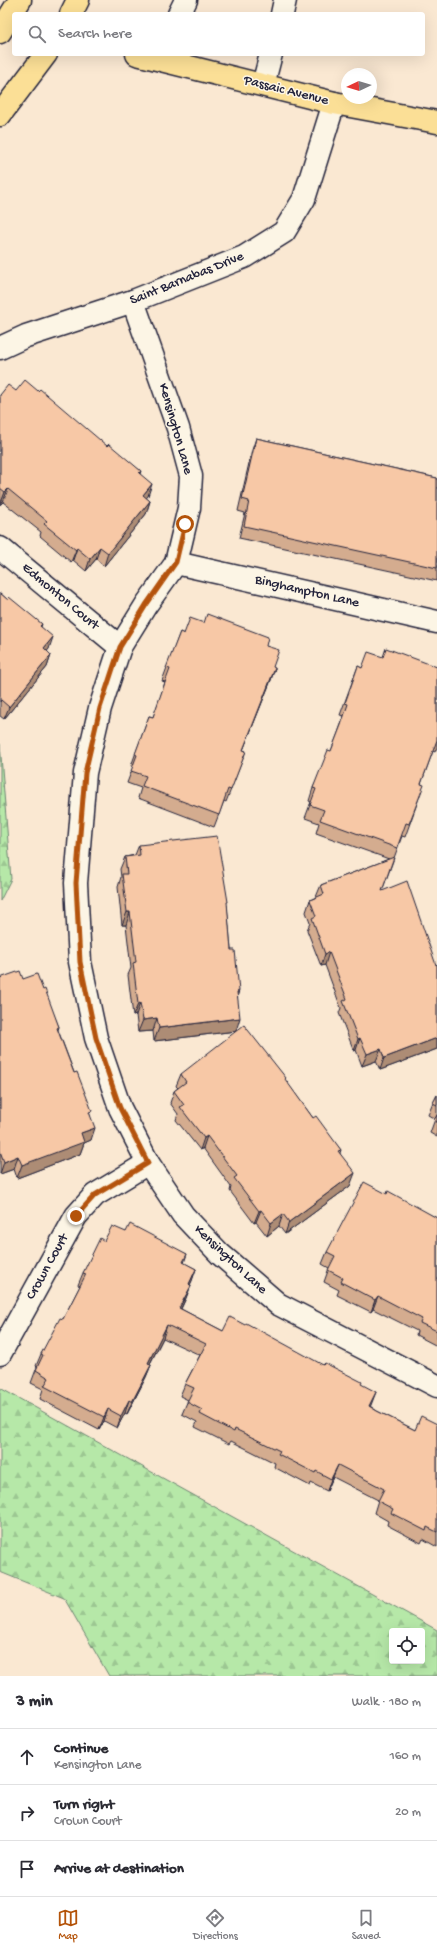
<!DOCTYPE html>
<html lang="en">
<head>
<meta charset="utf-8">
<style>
  :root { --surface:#fff; --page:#f7f7f7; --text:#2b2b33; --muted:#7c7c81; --line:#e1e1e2; --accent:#b45309 }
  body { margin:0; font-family:"Gochi Hand",sans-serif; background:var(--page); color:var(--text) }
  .controls { position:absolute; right:12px; bottom:12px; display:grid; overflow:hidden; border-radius:4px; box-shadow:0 4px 16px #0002 }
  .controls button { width:36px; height:36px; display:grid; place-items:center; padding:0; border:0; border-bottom:1px solid var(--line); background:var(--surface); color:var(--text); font:20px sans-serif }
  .compass { position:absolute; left:341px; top:68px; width:36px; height:36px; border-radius:50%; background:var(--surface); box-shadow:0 4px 16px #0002; rotate:266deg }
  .stop { position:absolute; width:12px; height:12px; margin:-9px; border:3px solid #b45309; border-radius:50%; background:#fff }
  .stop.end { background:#b45309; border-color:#fff; box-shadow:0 1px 4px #0008 }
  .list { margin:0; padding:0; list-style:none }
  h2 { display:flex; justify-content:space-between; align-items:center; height:52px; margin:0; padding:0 16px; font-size:17px }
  h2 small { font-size:13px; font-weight:400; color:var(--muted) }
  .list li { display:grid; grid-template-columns:26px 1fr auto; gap:12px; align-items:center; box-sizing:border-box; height:56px; padding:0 16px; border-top:1px solid var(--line) }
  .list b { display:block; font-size:15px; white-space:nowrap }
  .list p { margin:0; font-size:13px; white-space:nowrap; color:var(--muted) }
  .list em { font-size:13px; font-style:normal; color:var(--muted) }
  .icon { flex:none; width:22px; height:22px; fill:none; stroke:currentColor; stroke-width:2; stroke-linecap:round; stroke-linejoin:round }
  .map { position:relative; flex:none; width:437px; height:1676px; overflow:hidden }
  .search { position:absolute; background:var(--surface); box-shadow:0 4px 16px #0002; left:12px; right:12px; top:12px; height:44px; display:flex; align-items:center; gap:10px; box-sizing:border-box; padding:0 14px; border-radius:4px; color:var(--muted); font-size:15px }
  .sheet { height:220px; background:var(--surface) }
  nav { display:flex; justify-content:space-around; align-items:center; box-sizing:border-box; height:56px; border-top:1px solid var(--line); background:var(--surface); font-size:11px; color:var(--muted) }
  nav a { display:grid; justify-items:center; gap:2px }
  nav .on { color:var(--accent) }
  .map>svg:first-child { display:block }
</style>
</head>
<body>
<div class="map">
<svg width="437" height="1676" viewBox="0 0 437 1676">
  <defs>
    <pattern id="forest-firs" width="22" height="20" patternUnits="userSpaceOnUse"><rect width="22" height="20" fill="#b6e8a8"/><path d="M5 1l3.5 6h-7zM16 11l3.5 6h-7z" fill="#9cc792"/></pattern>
  </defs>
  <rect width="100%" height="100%" fill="#fae8d2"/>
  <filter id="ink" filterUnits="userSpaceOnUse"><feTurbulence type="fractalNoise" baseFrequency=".025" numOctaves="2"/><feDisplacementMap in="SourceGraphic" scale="8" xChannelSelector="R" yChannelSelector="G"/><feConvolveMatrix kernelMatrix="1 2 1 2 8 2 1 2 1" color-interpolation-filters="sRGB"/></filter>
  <g filter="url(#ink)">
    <g fill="url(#forest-firs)" stroke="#6c8572" fill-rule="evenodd">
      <path d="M0,744l11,135 -11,22z"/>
      <path d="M0,1388l437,242v46h-328l-45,-78 -64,-26zM392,1631h30v30h-30z"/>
    </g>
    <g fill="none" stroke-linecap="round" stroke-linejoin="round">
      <g stroke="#22223b" stroke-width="25">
        <g id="minor">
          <path d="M179,14l7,-14"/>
          <path d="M282,14l3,-14"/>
          <path d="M263,85l8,-31"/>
          <path d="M133,301l45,127 13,48 -2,32 -13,55 -30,42 -26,42 -20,61 -15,65 -9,110 4,79 16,76 24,70 28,55 35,52 37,39 58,50 159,82"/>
          <path d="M0,348l26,-12 107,-35 111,-44 40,-25 20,-33 30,-96"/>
          <path d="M0,548l120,99"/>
          <path d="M176,563l261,59"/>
          <path d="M0,1354l76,-138 19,-21 53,-32"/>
        </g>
      </g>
      <g stroke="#22223b" stroke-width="25">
        <g id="major">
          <path d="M71,14l7,-14"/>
          <path d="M0,32l20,-32"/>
          <path d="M137,54l197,49 103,19"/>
          <path d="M0,115l46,-61"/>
        </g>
      </g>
      <use href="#minor" stroke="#fcf5e5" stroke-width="22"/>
      <use href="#major" stroke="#fbdf96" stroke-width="22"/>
    </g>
    <g fill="#d4ac8f" stroke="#22223b">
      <path d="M16,391l91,55 34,25 -1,3 8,22 -2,2 4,3 -4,13 -42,52 -8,-7 -10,12 -13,-11 -2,2 -31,-26 1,-4 -38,-30 -3,3v-110z"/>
      <path d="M256,438l181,40v103l-198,-43 6,-25 -7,-2 14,-61z"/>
      <path d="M0,593l8,7 34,24 -1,3 8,22 -2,2 4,4 -4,12 -43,52 -4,-3z"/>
      <path d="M180,632l4,2 82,12 7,21 -2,13 -28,70 3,1 -20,51 -2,-1 -10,26 -76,-29 3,-10 -14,-5 6,-16 -2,-1 18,-50 4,1 7,-19 5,-16 -3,-1z"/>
      <path d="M382,657l55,10v80l-2,5 -2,-1 -12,33 -2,14 -14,39 -3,-1 -20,55 54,74 1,-1v85l-57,21 -4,-9 -14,5 -6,-16 -2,1 -15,-38 2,-5 -16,-43 -4,1 -14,-36 3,-7 -4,-11 4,-12 6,-3 5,-12 68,-26 -73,-26 3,-10 -14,-5 6,-16 -2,-1 4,-13 18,-37 7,-18 6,-17 -4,-1 18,-49 4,2z"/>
      <path d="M139,845l88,60 4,45 6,47 -1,34 -82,10 -1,-10 -15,1 -2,-17 -3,1 -5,-41 3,-7 -5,-43h-4l-4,-38 3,-10 -1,-8 5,-12 10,-2z"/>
      <path d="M0,978l23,1 20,11 16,37 -1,3 32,85 1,25 -7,3 -4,11 -63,24 -3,-9 -14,5z"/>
      <path d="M181,1074l104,6 28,38 28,32 -1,3 10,33 -65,48 -6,-8 -12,10 -11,-14 -2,1 -24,-32 1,-4 -28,-39 -3,2 -24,-30 2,-6 -8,-11 4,-12 4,-3 -2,-2z"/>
      <path d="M437,1095v42l-7,-4 5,-14 -7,-4 5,-12z"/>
      <path d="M387,1194l50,24v128l-21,-11 1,-4 -44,-22 -2,3 -34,-17 2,-5 -15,-8 5,-14 -7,-4 5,-12z"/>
      <path d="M126,1232l61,22 -3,9 12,6 -6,16 -4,13 -5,11 42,22 100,34 38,20 9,21 7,5 38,19 22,-6v-1v124l-14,-8 -2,4 -34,-18 1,-4 -14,-8 4,-13 -45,-23 -6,14 -16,-8 -1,3 -36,-19 1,-4 -44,-22 -2,3 -34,-17 2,-5 -15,-8 6,-14 -8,-4 5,-12 15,-29 -37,-17 -13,26 1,1 -5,12 -19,37 -2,-1 -8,15 -13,-7 -5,9 -59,-31 3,-10 -12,-6 6,-16 -1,-1 5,-12 22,-35 17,-33 -2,-1 5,-12 21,-32z"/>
    </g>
    <g fill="#ad8c74" stroke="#22223b">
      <path d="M152,484l-4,12 -10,12 5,-13z"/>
      <path d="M8,489l-5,13 -3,3 5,-13z"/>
      <path d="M150,501l-4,13 -42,52 4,-13z"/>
      <path d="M100,547l-4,12 -10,12 4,-12z"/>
      <path d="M77,548l-4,12 -2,2 5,-12z"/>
      <path d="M53,637l-4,12 -10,12 5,-13z"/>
      <path d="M51,655l-4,12 -43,52 5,-12z"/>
      <path d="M275,668l-4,12 -33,82 5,-12z"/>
      <path d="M127,912h3l-4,13h-4z"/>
      <path d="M329,952l-4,13 -4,1 4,-12z"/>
      <path d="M239,991l-4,13 2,-12z"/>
      <path d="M140,1003l-4,12 -3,1 5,-12z"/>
      <path d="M157,1018l-4,13 -15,1 5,-12z"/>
      <path d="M240,1018l-4,13 -82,10 5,-13z"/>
      <path d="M360,1038l-4,12 -2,1 4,-12z"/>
      <path d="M437,1038v11l-57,21 4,-12z"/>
      <path d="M381,1049l-5,12 -14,5 5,-12z"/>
      <path d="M95,1128l-4,12 -7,3 -4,11 -63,24 5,-13 59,-32z"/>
      <path d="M207,1136l-4,12 -3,2 4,-12z"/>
      <path d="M18,1156l-4,13 -14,5 4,-12z"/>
      <path d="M355,1173l-5,13 -65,48 4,-12z"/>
      <path d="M261,1210l-5,12 -2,1 5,-12z"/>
      <path d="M283,1214l-4,12 -12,10 4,-13z"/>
      <path d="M196,1269l-4,12 -8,16 5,-13z"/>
      <path d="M191,1286l-5,12 -11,22 4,-12z"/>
      <path d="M378,1296l-5,13 -2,3 4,-12z"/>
      <path d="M167,1325l-4,13 -19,37 4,-12z"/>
      <path d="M151,1365l-5,12 -19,37 5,-12z"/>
      <path d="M376,1392l-5,13 -6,13 4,-12z"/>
      <path d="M129,1400l-4,13 -8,15 4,-12z"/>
      <path d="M108,1409l-4,12 -5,9 5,-13z"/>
      <path d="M338,1465l-5,12 -6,14 4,-12z"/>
    </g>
    <g fill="#f7c8a6" stroke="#22223b">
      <path d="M25,380l13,11 2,-2 67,57 2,-2 32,27 -2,2 13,11 -9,11 7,6 -42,52 -8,-6 -10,12 -13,-11 -1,2 -32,-26 3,-3 -39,-32 -3,3 -5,-4v-93l8,-10 8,6z"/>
      <path d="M256,438l181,40v90l-193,-42 5,-25 -7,-2z"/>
      <path d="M0,593l8,7 1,-3 33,27 -2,2 13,11 -9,11 7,7 -42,52 -8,-7 -1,2z"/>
      <path d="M207,614l61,23 -2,9 13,4 -6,17 2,1 -32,82 3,1 -15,39 -3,-1 -9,26 -77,-29 4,-10 -15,-5 6,-16 -2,-1 14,-38 4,1 9,-26 8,-22 -4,-1 14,-36 4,2 6,-16 14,5z"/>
      <path d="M386,648l51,19v73l-16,44 3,1 -15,39 -3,-1 -9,25 -77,-28 4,-10 -14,-5 6,-16 -3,-1 15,-38 3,1 10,-26 7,-21 -3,-1 13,-37 4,2 6,-16 15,5z"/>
      <path d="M217,836l11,66h-1l4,48h4l4,41 -2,1 3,26 -81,10 -2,-10 -14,2 -3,-17 -2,1 -5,-41 3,-1 -6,-50h-3l-5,-38h5l-2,-17 15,-2 -1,-10z"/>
      <path d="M394,857l-12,34 25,-10 29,84 1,-1v74l-53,20 -3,-9 -14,5 -7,-16 -2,1 -15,-38 4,-2 -18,-47 -4,2 -13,-36 4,-2 -6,-16 14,-6 -3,-9z"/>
      <path d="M20,971l3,8 14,-5 6,16 2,-1 14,38 -2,1 17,45 3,-1 15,39 -3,1 6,16 -14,5 3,9 -62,23 -4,-9 -14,6 -4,-11v-173z"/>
      <path d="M244,1025l42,53 -1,1 28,39 3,-2 25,34 -3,1 17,22 -66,49 -6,-8 -12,9 -10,-13 -2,1 -25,-33 3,-2 -30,-40 -3,2 -24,-31 4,-2 -10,-14 12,-9 -5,-8z"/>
      <path d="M437,1095v10l-4,-2z"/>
      <path d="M437,1115v7l-3,-2z"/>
      <path d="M364,1182l23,12 1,-3 49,27v113l-17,-8 2,-4 -44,-23 -3,4 -34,-18 2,-4 -15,-8 7,-14 -8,-4z"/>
      <path d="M130,1224l57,30 -4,8 13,7 -7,15 2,2 -12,22 44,23 7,-14 15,8 1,-2 77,42 2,-2 37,19 -1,2 15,8 -7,14 8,5 38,19 6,-14 16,8v-1v109l-10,-5 -1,4 -35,-18 2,-4 -15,-8 6,-12 -46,-24 -7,14 -15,-8 -1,2 -37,-19 2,-3 -45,-22 -1,3 -34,-18 2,-4 -15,-8 7,-14 -9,-4 21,-40 -39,-19 -19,38 3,2 -19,37 -3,-2 -8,16 -13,-7 -4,8 -60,-31 5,-8 -13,-8 7,-15 -2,-1 19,-36 3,1 23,-45 -3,-1 17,-35 4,3 8,-15 14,6z"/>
    </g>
  </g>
  <g fill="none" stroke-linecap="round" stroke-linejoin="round" filter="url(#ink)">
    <path stroke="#b45309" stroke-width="5" d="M76,1216l19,-21 53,-32 -28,-55 -24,-70 -16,-76 -4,-79 9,-110 15,-65 20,-61 26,-42 30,-43 9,-38"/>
  </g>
  <g text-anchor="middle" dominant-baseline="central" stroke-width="3" stroke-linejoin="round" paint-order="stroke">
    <g font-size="14" fill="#22223b" stroke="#fcf5e5">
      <text transform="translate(286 91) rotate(14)">Passaic Avenue</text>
      <text transform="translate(187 279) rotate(-22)">Saint Barnabas Drive</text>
      <text transform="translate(175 429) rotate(74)">Kensington Lane</text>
      <text transform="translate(307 592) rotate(13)">Binghampton Lane</text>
      <text transform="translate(60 597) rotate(40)">Edmonton Court</text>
      <text transform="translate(230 1260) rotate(43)">Kensington Lane</text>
      <text transform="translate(48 1267) rotate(-61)">Crown Court</text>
    </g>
  </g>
</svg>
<div class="controls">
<button><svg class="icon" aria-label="locate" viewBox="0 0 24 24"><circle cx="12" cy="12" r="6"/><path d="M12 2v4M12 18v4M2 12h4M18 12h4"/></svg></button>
</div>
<svg class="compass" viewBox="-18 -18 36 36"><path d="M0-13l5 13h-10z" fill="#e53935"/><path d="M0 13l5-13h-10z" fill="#7c7c81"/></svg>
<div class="stop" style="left:185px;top:524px"></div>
<div class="stop end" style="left:76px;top:1216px"></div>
<div class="search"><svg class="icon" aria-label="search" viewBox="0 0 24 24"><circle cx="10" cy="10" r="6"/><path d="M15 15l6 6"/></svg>Search here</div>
</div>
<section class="sheet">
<h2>3 min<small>Walk · 180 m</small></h2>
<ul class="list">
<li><svg class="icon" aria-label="ahead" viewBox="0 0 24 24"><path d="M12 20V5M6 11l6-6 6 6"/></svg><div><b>Continue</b><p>Kensington Lane</p></div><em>160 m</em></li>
<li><svg class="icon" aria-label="right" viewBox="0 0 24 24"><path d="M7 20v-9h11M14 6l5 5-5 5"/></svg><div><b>Turn right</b><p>Crown Court</p></div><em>20 m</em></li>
<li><svg class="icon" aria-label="arrive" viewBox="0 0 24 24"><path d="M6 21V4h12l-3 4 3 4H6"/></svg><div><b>Arrive at destination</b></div></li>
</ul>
</section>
<nav>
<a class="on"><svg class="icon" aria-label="map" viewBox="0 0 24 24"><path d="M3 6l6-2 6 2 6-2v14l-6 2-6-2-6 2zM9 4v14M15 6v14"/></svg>Map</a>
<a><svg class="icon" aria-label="directions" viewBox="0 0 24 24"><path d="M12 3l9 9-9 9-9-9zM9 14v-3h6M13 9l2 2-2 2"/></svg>Directions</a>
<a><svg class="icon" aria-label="saved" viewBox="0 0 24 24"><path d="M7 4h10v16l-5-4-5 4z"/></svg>Saved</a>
</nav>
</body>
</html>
